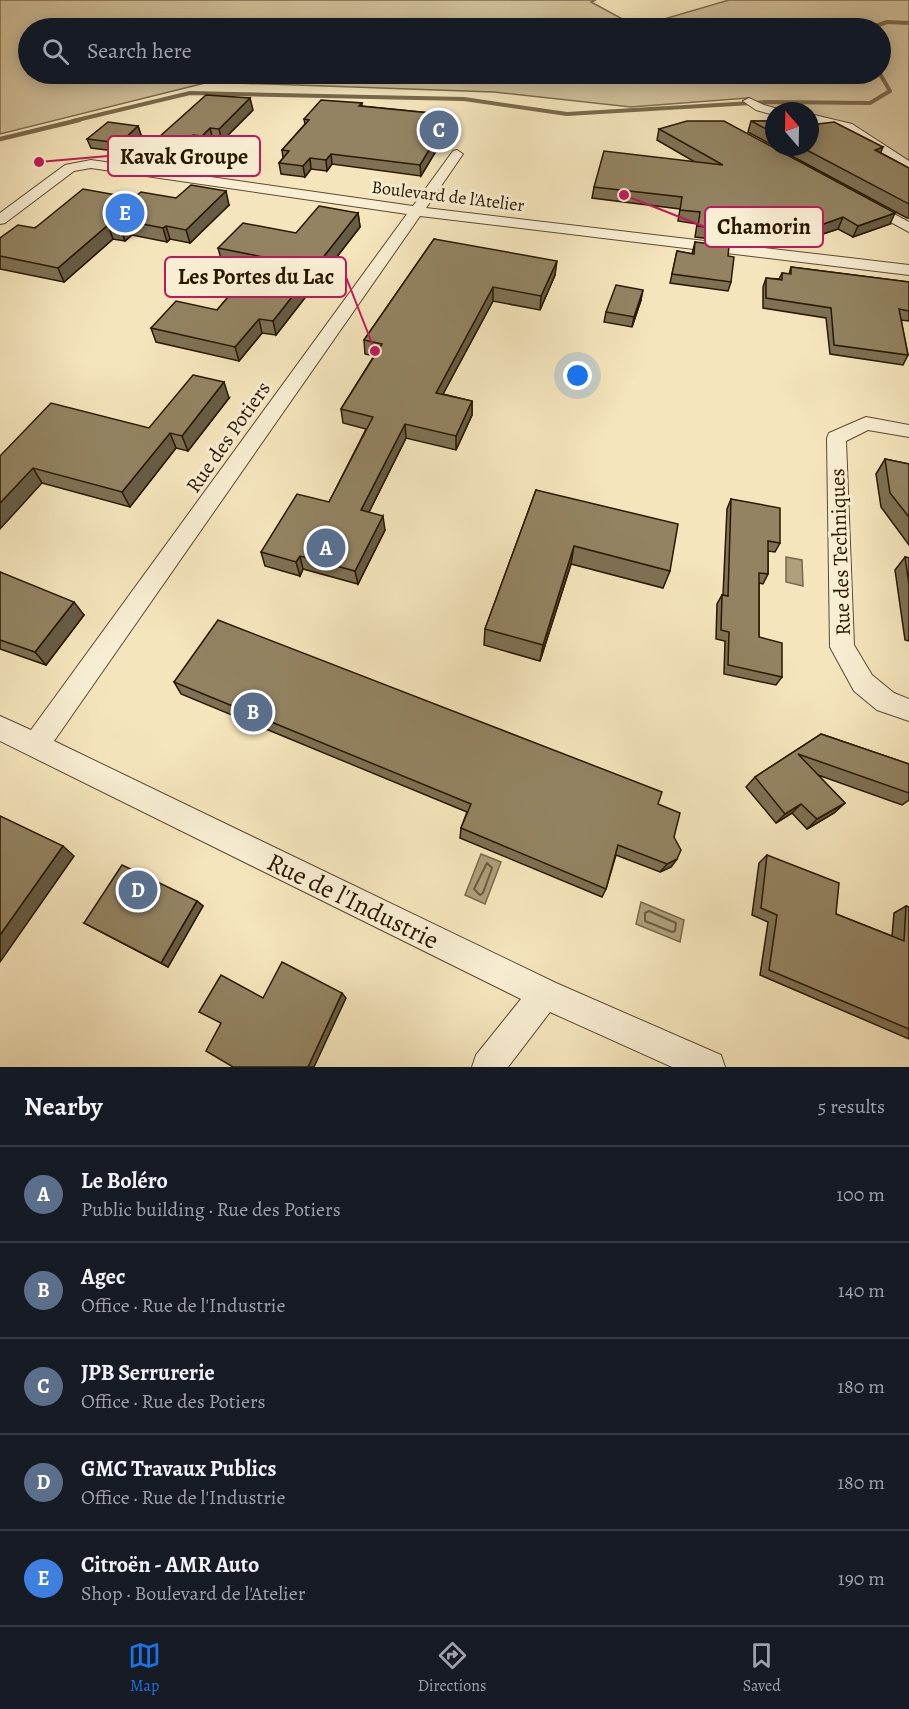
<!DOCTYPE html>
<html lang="en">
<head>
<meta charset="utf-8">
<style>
  :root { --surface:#171b24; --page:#242831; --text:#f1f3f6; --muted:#9ea1a6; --line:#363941; --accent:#1a73e8 }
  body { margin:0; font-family:Alegreya,serif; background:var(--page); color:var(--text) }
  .compass { position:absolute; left:765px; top:102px; width:54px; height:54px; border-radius:50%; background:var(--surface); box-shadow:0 3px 15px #0003; rotate:340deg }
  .you { position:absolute; left:578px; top:376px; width:21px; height:21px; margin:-15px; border:4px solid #fff; border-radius:50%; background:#1a73e8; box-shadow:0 0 0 9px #1a73e833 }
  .badge { display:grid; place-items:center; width:39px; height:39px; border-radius:50%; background:var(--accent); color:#fff; font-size:20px; font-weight:700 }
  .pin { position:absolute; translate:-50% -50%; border:3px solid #fff; box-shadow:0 2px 6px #0006 }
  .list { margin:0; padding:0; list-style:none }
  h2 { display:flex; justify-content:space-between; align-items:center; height:78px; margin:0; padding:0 24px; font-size:26px }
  h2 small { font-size:20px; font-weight:400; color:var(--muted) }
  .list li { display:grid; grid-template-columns:39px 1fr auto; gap:18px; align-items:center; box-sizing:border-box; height:96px; padding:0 24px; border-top:2px solid var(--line) }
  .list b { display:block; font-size:22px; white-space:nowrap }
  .list p { margin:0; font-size:20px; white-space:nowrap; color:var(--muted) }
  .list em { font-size:20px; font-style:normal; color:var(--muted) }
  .icon { flex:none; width:33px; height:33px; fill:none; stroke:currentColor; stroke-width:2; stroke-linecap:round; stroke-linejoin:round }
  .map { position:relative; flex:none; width:909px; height:1067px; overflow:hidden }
  .search { position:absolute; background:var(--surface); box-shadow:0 3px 15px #0003; left:18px; right:18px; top:18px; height:66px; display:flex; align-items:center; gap:15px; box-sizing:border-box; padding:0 21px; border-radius:33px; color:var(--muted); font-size:22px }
  .sheet { height:558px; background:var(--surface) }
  nav { display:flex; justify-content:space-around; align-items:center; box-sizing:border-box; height:84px; border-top:2px solid var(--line); background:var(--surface); font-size:16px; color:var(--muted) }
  nav a { display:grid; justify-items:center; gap:3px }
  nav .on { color:var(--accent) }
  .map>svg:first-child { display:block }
</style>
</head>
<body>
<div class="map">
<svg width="909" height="1067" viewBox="0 0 909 1067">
  <rect width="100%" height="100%" fill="#f5e5bc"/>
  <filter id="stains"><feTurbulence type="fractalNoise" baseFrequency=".00333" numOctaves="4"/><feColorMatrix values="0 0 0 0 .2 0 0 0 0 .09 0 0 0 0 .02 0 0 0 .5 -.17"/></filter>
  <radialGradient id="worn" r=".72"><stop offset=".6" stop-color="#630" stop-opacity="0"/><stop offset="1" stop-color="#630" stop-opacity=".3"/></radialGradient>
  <path fill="#d2c29c" stroke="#7d6d4e" stroke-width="1.5" fill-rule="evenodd" d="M0,0h596l-5,2 46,25 92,-27h180v163l-99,-48v-4c-24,0 -41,-2 -62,-13l-117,9 -137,-15 -285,-10 -209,52zM28,28h852v46h-852z"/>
  <g fill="#af9f7c" stroke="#79694b" stroke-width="1.5">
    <path d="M786,557l16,3 1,26 -17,-4z"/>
    <path d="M481,854l20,8 -16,42 -20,-9z"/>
    <path d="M641,902l43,18 -4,22 -44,-18z"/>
  </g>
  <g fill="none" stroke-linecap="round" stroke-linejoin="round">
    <g stroke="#6c5c3e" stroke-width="2">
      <path d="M487,863l5,5 -9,25 -3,2 -6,-6z"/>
      <path d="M649,911l27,12 -1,8 -3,1 -27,-11v-8z"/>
    </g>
    <g stroke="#79694b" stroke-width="4">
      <path d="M870,28l17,-6 22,1"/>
      <path d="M73,121l117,-28 274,6 103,15 201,-12 102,1 20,-12 -10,-17"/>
    </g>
    <path stroke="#79694b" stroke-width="4.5" d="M0,139l79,-19"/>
    <g stroke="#5b4b30" stroke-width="2">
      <g id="street">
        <path d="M749,98l15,7 14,4 2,2h-6v4l-18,-5 -13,-9z"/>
        <path d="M810,114l42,10 57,37v10l-65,-41 -34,-8z"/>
        <path d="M457,150l6,4 -37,54 483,57v10l-489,-59 -366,525 502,242 165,72 4,12h-53l-122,-55 -42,55h-36l4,-12 45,-56 -521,-258v-25l31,14 376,-516 -316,-46 -17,3 -69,52 -5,1v-11l65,-48 26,-5 322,46 40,-55z"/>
        <path d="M868,200l41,22v10l-46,-25 -2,-3z"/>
        <path d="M866,417l43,8v12l-41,-7 -22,11 8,204 18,30 22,18 15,6v22l-32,-11 -23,-19 -24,-44 -3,-209 2,-5z"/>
      </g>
    </g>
    <use href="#street" fill="#f8eed3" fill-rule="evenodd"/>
  </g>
  <g fill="#7e7154" stroke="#281801" stroke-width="1.5">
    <path d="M362,103v3l88,9 1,11 -30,50 -89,-12 -5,7 -16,-2 -6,8 -24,-3 -2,-11 4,-5 -1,-8 23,-26 -1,-5z"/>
    <path d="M253,110l-31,31 -9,-1 -8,8 -9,-1 -7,7 -28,-4 -3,-12z"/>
    <path d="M751,121h23v25l-26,-14z"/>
    <path d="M138,126l3,9 -18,17 -32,-4 -4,-9z"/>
    <path d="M659,129l231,95 -37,13 -15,-8 -36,12 -29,-19 -43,9 -3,10 -32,-4 2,-13 -19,-3 2,-12 -88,-11 2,-11 101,-25 -38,-22z"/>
    <path d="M775,147h35l71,6 28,15v50h-2z"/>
    <path d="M133,198h43l53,7 -39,38 -20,-4 -3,3 -35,-7 -7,6 -12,-2 -49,43 -64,-13v-31z"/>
    <path d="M358,213l2,14 -84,108 -14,-2 -23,28 -83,-19 -5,-14 66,-18 36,-42 -31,-6 -4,-14 78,-15z"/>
    <path d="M434,239l121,36 -15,35 -47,-9 -50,93 29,7v14l-16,35 -50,-12 -37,74 16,18 -27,54 -55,-15 -3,7 -35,-10 -4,-14 68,-50 37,-73 -23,-6 -2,-14 33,-53 -9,-2 -1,-14z"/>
    <path d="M695,242l33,14 3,26 -3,9 -58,-8 7,-32 15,3z"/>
    <path d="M791,267l118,15v39l-8,-1 7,35 -5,10 -73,-11 -4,-36 -63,-10v-21l3,-9 13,1 3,-6 7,1z"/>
    <path d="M641,300l-9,27 -28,-5 2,-10z"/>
    <path d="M229,398l-41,53 -12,-3 -46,59 -88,-24 -42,-27 149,-28z"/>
    <path d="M885,459l24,5v81l-28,-38 -5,-33z"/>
    <path d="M536,490l134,81 -7,17 -92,-24 -31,97 -56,-16 1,-16z"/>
    <path d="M731,499l49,44 -5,9 -7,-1v23l-5,10 -4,-1v54l23,40 -6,8 -52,-11 1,-33 -9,-2 1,-35 5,-9h1l4,-86z"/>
    <path d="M905,557l4,1v83l-4,-1 -10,-70z"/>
    <path d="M0,572l84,43 -38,50 -46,-16z"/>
    <path d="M174,682l484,122 16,33 3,22 -6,8 -11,5 -44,-17 -10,34 -4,8 -142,-59 1,-10 6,-16 -286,-118z"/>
    <path d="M821,734l88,30v36l-7,5 -84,-30 27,28 -11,10 -27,16 -15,-16 -16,10 -30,-36 9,-10z"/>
    <path d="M767,855l69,59 56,22 2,-23 12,-7 3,1v132l-149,-64 8,-53 -16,-7 7,-52z"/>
    <path d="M197,901l6,5 -35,61 -84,-44z"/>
  </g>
  <g fill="#675c45" stroke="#281801" stroke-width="1.5">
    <path d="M250,98l3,12 -31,31 -3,-12z"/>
    <path d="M450,115l1,11 -30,50 -1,-11z"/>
    <path d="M138,126l3,9 -18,17 -3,-9z"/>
    <path d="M210,128l3,12 -8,8 -3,-12z"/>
    <path d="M193,135l3,12 -7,7 -3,-12z"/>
    <path d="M883,147l-5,12 -3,-9z"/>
    <path d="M331,154l1,10 -5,7 -1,-11z"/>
    <path d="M310,158l1,11 -6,8 -2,-11z"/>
    <path d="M226,191l3,14 -39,38 -4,-13z"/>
    <path d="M777,211l-4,11 -43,9 1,-11z"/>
    <path d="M358,213l2,14 -84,108 -3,-14z"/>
    <path d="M895,213l-5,11 -37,13 5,-11z"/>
    <path d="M843,217l-5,12 -36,12 5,-11z"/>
    <path d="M127,221l5,14 -7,6 -5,-13z"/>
    <path d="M108,225l5,14 -49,43 -6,-14z"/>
    <path d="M166,226l4,13 -3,3 -4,-14z"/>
    <path d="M557,261l-2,14 -15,35 1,-14z"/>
    <path d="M493,287v14l-57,106v-14z"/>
    <path d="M643,290l-2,10 -9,27 2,-10z"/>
    <path d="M259,319l3,14 -23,28 -4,-14z"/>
    <path d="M224,382l5,16 -41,53 -6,-15z"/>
    <path d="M472,401v14l-16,35v-14z"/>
    <path d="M405,424l1,14 -43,86 -2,-14z"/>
    <path d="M170,433l6,15 -46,59 -8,-15z"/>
    <path d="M33,468l9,15 -42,46v-26z"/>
    <path d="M383,516l2,14 -27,54 -3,-13z"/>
    <path d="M574,546l-3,18 -31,97 3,-16z"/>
    <path d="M300,556l3,13 -3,7 -4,-14z"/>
    <path d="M74,602l10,13 -38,50 -11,-13z"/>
    <path d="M845,803l-11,10 -27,16 10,-10z"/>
    <path d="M801,804l-9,9 -16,10 9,-9z"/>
    <path d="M63,846l11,10 -74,106v-27z"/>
    <path d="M677,859l-6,8 -11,5 7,-8z"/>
    <path d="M197,901l6,5 -35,61 -7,-4z"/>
    <path d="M342,993l4,5 -32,69h-6z"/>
  </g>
  <g fill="#938362" stroke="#281801" stroke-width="1.5">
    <path d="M206,95l44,3 -31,31 -9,-1 -8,8 -9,-1 -7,7 -28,-4z"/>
    <path d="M321,100l41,3 -3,3 91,9 -30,50 -89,-11 -5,6 -16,-2 -7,8 -24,-3 10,-12 -7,-1 27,-30 -5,-1z"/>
    <path d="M687,121h37l171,92 -37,13 -15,-9 -36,13 -30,-19 -46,9 -1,10 -32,-4 2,-14 -20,-2 2,-13 -88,-10 10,-36 119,14 -64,-36z"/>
    <path d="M751,121h23v12z"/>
    <path d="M108,122l30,4 -18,17 -33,-4z"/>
    <path d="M834,122l49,25 -8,3 34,18v36l-108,-57h9v-22z"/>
    <path d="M191,185l35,6 -40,39 -20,-4 -3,2 -36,-7 -7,7 -12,-3 -50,43 -58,-12v-18l18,-13 17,3 48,-39 50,9 8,-6 35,6z"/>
    <path d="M319,206l39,7 -85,108 -14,-2 -24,28 -84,-19 25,-27 41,9 46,-53 -45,-9 25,-25 53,10z"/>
    <path d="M434,239l123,22 -16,35 -48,-9 -57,106 36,8 -16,35 -51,-12 -44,86 22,6 -28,55 -55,-15 -4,6 -35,-10 36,-58 32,8 44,-85 -32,-8 41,-65 -18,-4z"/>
    <path d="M695,242l34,4 -1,10 6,1 -3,25 -59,-8 5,-23 17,3z"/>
    <path d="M791,267l118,15v29l-10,-2 9,46 -74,-10 -3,-37 -65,-10v-20l16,2v-7l9,1z"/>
    <path d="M616,285l27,5 -9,27 -28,-5z"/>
    <path d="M193,375l31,7 -42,54 -12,-3 -48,59 -89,-24 -33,35v-47l51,-53 98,25z"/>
    <path d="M885,459l24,5v53l-19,-24z"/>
    <path d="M536,490l142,34 -8,47 -96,-25 -31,99 -58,-16z"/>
    <path d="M731,499l49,9v35l-12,-2v33l-9,-1v64l23,6v34l-54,-12 1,-33 -8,-2 1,-35 6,1z"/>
    <path d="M905,557l4,1v26z"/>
    <path d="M0,572l74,30 -39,50 -35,-12z"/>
    <path d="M218,620l444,172 -4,12 22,9 -6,24 7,13 -4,9 -10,5 -49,-19 -12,44 -145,-61 10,-24 -297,-122z"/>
    <path d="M821,734l88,30v29l-111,-39 47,49 -28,16 -16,-15 -16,10 -30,-37z"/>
    <path d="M0,816l63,30 -63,89z"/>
    <path d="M767,855l72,28 -3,31 68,27 2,-35 3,1v122l-140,-59 8,-55 -16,-7z"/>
    <path d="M122,865l75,36 -36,62 -77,-40z"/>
    <path d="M282,962l60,31 -34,74h-75l-27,-16 15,-28 -22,-11 22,-37 42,23z"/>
  </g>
  <g text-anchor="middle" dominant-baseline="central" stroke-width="6" stroke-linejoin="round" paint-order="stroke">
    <g font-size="18" fill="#281801" stroke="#f8eed3">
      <text transform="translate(448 196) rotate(7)">Boulevard de l'Atelier</text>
    </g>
    <g font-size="21" fill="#281801" stroke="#f8eed3">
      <text transform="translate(228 437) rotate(-55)">Rue des Potiers</text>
      <text transform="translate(840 552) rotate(-92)">Rue des Techniques</text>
    </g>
    <g font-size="26" fill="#281801" stroke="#f8eed3">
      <text transform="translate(353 901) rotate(26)">Rue de l'Industrie</text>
    </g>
  </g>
  <path fill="none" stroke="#c2185b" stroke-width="2" d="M39 162L108 156M624 195L705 227M375 351L346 277"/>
  <g fill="#c2185b" stroke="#f8eed3" stroke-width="2">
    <circle cx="39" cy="162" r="6"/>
    <circle cx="624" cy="195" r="6"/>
    <circle cx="375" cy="351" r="6"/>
  </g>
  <g fill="#f8eed3" stroke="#c2185b" stroke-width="2">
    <rect x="108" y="136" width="152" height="40" rx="6"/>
    <rect x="705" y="207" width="118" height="40" rx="6"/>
    <rect x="165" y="257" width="181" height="40" rx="6"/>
  </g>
  <g font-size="22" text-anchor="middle" font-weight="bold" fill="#281801">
    <text x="184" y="164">Kavak Groupe</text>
    <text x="764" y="234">Chamorin</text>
    <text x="256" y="284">Les Portes du Lac</text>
  </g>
  <rect width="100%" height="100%" filter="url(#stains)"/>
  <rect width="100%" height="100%" fill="url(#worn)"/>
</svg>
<svg class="compass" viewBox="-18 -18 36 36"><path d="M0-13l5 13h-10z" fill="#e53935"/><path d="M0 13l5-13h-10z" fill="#9ea1a6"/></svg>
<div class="you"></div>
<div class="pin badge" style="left:326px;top:548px;background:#5c6f8a">A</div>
<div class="pin badge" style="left:253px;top:712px;background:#5c6f8a">B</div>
<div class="pin badge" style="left:439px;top:130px;background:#5c6f8a">C</div>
<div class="pin badge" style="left:138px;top:890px;background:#5c6f8a">D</div>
<div class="pin badge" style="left:125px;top:213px;background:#3f7fe0">E</div>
<div class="search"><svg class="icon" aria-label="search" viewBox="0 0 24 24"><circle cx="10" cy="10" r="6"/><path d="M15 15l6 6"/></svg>Search here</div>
</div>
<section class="sheet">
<h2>Nearby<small>5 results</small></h2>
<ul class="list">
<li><span class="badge" style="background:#5c6f8a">A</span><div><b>Le Boléro</b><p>Public building · Rue des Potiers</p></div><em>100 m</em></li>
<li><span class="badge" style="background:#5c6f8a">B</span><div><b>Agec</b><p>Office · Rue de l'Industrie</p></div><em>140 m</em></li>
<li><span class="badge" style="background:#5c6f8a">C</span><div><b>JPB Serrurerie</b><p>Office · Rue des Potiers</p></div><em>180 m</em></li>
<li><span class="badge" style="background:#5c6f8a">D</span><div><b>GMC Travaux Publics</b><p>Office · Rue de l'Industrie</p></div><em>180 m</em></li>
<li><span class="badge" style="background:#3f7fe0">E</span><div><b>Citroën - AMR Auto</b><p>Shop · Boulevard de l'Atelier</p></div><em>190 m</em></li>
</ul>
</section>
<nav>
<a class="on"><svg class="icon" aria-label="map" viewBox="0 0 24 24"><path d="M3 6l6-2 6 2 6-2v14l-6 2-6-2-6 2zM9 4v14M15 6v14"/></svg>Map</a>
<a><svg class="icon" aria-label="directions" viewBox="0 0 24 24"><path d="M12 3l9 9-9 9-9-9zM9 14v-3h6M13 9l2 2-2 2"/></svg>Directions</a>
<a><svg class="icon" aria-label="saved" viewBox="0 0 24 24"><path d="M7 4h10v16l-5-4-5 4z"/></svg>Saved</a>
</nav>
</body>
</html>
